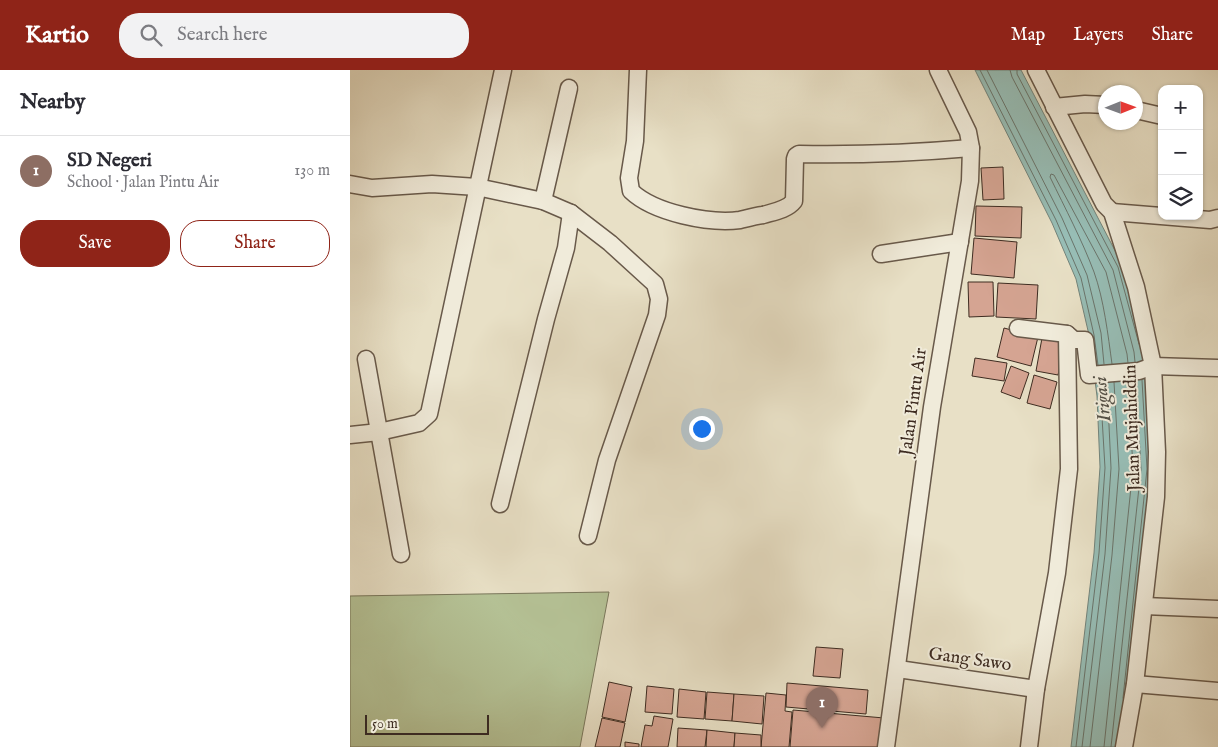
<!DOCTYPE html>
<html lang="en">
<head>
<meta charset="utf-8">
<style>
  :root { --surface:#fff; --page:#f2f2f3; --text:#2b2b33; --muted:#7c7c81; --line:#e1e1e2; --accent:#8f2418 }
  body { margin:0; font-family:"IM FELL English",serif; background:var(--page); color:var(--text) }
  .controls { position:absolute; right:15px; top:15px; display:grid; overflow:hidden; border-radius:10px; box-shadow:0 1px 4px #0004 }
  .controls button { width:45px; height:45px; display:grid; place-items:center; padding:0; border:0; border-bottom:1px solid var(--line); background:var(--surface); color:var(--text); font:25px sans-serif }
  .compass { position:absolute; left:748px; top:15px; width:45px; height:45px; border-radius:50%; background:var(--surface); box-shadow:0 1px 4px #0004; rotate:89deg }
  .scale { position:absolute; left:15px; bottom:12px; width:124px; box-sizing:border-box; padding-left:5px; border:2px solid #3e2c21; border-top:0; font-size:14px; line-height:18px; white-space:nowrap; color:#3e2c21; -webkit-text-stroke:4px #f0ebda; paint-order:stroke }
  .you { position:absolute; left:351px; top:358px; width:18px; height:18px; margin:-12px; border:4px solid #fff; border-radius:50%; background:#1a73e8; box-shadow:0 0 0 8px #1a73e833 }
  .badge { display:grid; place-items:center; width:32px; height:32px; border-radius:50%; background:var(--accent); color:#fff; font-size:16px; font-weight:700 }
  .pin { position:absolute; translate:-50% -41px; filter:drop-shadow(0 1px 2px #0008) }
  .pin::after { content:''; position:absolute; top:26px; width:18px; height:15px; background:inherit; clip-path:polygon(0 0,100% 0,50% 100%) }
  .list { margin:0; padding:0; list-style:none }
  h2 { display:flex; justify-content:space-between; align-items:center; height:65px; margin:0; padding:0 20px; font-size:21px }
  h2 small { font-size:16px; font-weight:400; color:var(--muted) }
  .list li { display:grid; grid-template-columns:32px 1fr auto; gap:15px; align-items:center; box-sizing:border-box; height:70px; padding:0 20px; border-top:1px solid var(--line) }
  .list b { display:block; font-size:19px; white-space:nowrap }
  .list p { margin:0; font-size:16px; white-space:nowrap; color:var(--muted) }
  .list em { font-size:16px; font-style:normal; color:var(--muted) }
  .actions { display:flex; gap:10px; padding:15px 20px }
  .actions a { flex:1; padding:11px 0; border:1px solid var(--accent); border-radius:20px; text-align:center; font-size:18px; color:var(--accent) }
  .actions .main { background:var(--accent); color:#fff }
  .icon { flex:none; width:28px; height:28px; fill:none; stroke:currentColor; stroke-width:2; stroke-linecap:round; stroke-linejoin:round }
  .map { position:relative; flex:none; width:868px; height:677px; overflow:hidden }
  header { display:flex; align-items:center; gap:30px; box-sizing:border-box; height:70px; padding:0 25px; background:var(--accent); color:#fff }
  header strong { font-size:24px }
  nav { display:flex; gap:28px; margin-inline-start:auto; font-size:18px }
  .search { width:350px; height:45px; background:var(--page); display:flex; align-items:center; gap:12px; box-sizing:border-box; padding:0 18px; border-radius:20px; color:var(--muted); font-size:19px }
  main { display:flex }
  aside { flex:1; background:var(--surface) }
  .map>svg:first-child { display:block }
</style>
</head>
<body>
<header>
<strong>Kartio</strong>
<div class="search"><svg class="icon" aria-label="search" viewBox="0 0 24 24"><circle cx="10" cy="10" r="6"/><path d="M15 15l6 6"/></svg>Search here</div>
<nav><a>Map</a><a>Layers</a><a>Share</a></nav>
</header>
<main>
<aside>
<h2>Nearby<small></small></h2>
<ul class="list">
<li><span class="badge" style="background:#8d6e63">1</span><div><b>SD Negeri</b><p>School · Jalan Pintu Air</p></div><em>130 m</em></li>
</ul>
<div class="actions"><a class="main">Save</a><a>Share</a></div>
</aside>
<div class="map">
<svg width="868" height="677" viewBox="0 0 868 677">
  <rect width="100%" height="100%" fill="#e8e0c6"/>
  <filter id="stains"><feTurbulence type="fractalNoise" baseFrequency=".004" numOctaves="4"/><feColorMatrix values="0 0 0 0 .2 0 0 0 0 .09 0 0 0 0 .02 0 0 0 .5 -.17"/></filter>
  <radialGradient id="worn" r=".72"><stop offset=".6" stop-color="#630" stop-opacity="0"/><stop offset="1" stop-color="#630" stop-opacity=".3"/></radialGradient>
  <path fill="#b5c296" stroke="#7a775c" d="M259,522l-29,155h-230v-151z"/>
  <path fill="#97bdb5" stroke="#73837a" d="M625,0h46l102,196 23,85 6,118 -30,278h-51l23,-194 6,-86 -3,-71 -8,-61 -13,-56 -24,-56z"/>
  <g fill="none" stroke-linecap="round" stroke-linejoin="round">
    <g stroke="#6a746b" stroke-width="1">
      <path d="M630,0l76,150 25,58 13,57 4,30"/>
      <path d="M637,0l75,148 25,57 14,58 3,31"/>
      <path d="M660,0l2,7 101,193 21,82 1,10"/>
      <path d="M667,0v4l101,193 21,77"/>
      <path d="M762,294c-4,-29 -8,-64 -18,-92 -12,-32 -29,-64 -44,-95l1,-3 3,1 52,97 21,82 1,9"/>
      <path d="M773,628l24,-229 -5,-89"/>
      <path d="M726,677l23,-194 6,-85 -5,-85"/>
      <path d="M732,677l23,-193 6,-86 -4,-85"/>
      <path d="M740,677l22,-192 7,-86 -5,-87"/>
      <path d="M754,677l29,-279 -5,-87"/>
      <path d="M761,677l30,-278 -5,-88"/>
    </g>
  </g>
  <g fill="#d5a492" stroke="#3e2c21">
    <path d="M653,97l1,32 -21,1 -2,-32z"/>
    <path d="M626,136l46,1 -1,31 -46,-2z"/>
    <path d="M624,168l43,4 -3,36 -43,-4z"/>
    <path d="M618,212h25l1,34 -25,1z"/>
    <path d="M648,213l40,2 -2,34 -40,-2z"/>
    <path d="M654,258l34,9 -7,29 -34,-9z"/>
    <path d="M692,268l23,4 -7,33 -22,-4z"/>
    <path d="M625,288l32,5 -3,18 -32,-5z"/>
    <path d="M661,296l18,7 -9,26 -19,-7z"/>
    <path d="M684,305l23,7 -7,27 -23,-6z"/>
    <path d="M466,577l27,2 -3,29 -27,-2z"/>
    <path d="M259,612l23,5 -7,35 -23,-5z"/>
    <path d="M437,613l81,7 -2,24 -80,-7z"/>
    <path d="M297,616l27,3 -2,25 -27,-2z"/>
    <path d="M329,619l27,3 -2,27 -27,-2z"/>
    <path d="M357,622l27,2 -2,27 -27,-2z"/>
    <path d="M416,623l20,2 -1,16 7,1 -3,35h-28z"/>
    <path d="M384,624l30,2 -2,28 -30,-3z"/>
    <path d="M443,640l91,8 -2,29h-92z"/>
    <path d="M304,646l19,3 -5,28h-27l4,-22 7,1z"/>
    <path d="M252,648l23,5 -5,24h-25z"/>
    <path d="M328,658l29,2 -2,17h-28z"/>
    <path d="M357,660l28,3 -1,14h-28z"/>
    <path d="M385,663l26,2v12h-27z"/>
    <path d="M275,672l14,2v3h-14z"/>
  </g>
  <g fill="none" stroke-linecap="round" stroke-linejoin="round">
    <g stroke="#68594a" stroke-width="19">
      <g id="minor">
        <path d="M288,0l-3,71 -6,37 2,13c23,22 78,33 109,29 8,-2 15,-4 23,-5 10,-3 24,-5 31,-14l1,-42 1,-3 3,-2c58,1 114,-1 172,-6"/>
        <path d="M686,0l68,134 8,8 24,75 17,79 4,86 -1,45 -10,88 -11,99 -11,63"/>
        <path d="M704,37l31,-3 21,1"/>
        <path d="M786,40l26,6"/>
        <path d="M0,114l22,4 60,-4 45,3 66,14 28,12 39,30 45,41 4,15 -2,16 -50,145 -19,76"/>
        <path d="M193,131l26,-113"/>
        <path d="M762,142l98,8 8,-2"/>
        <path d="M531,184l79,-12"/>
        <path d="M668,258l49,6 7,6h11l4,35 50,-4 14,-5 65,2"/>
        <path d="M16,289l35,195"/>
        <path d="M0,365l29,-3 40,-9 10,-9 74,-344"/>
        <path d="M150,434l46,-185 20,-71 5,-35"/>
        <path d="M794,536l74,3"/>
        <path d="M548,599l138,20"/>
        <path d="M785,614l83,7"/>
        <path d="M536,677l46,-340 38,-226 1,-33 -3,-16 -30,-62"/>
        <path d="M679,677l7,-58 21,-116 12,-104 -2,-135"/>
      </g>
    </g>
    <use href="#minor" stroke="#f0ebda" stroke-width="16"/>
  </g>
  <g text-anchor="middle" dominant-baseline="central" stroke-width="4" stroke-linejoin="round" paint-order="stroke">
    <g font-size="18" fill="#3e2c21" stroke="#f0ebda">
      <text transform="translate(564 332) rotate(-82)">Jalan Pintu Air</text>
      <text transform="translate(783 358) rotate(-92)">Jalan Mujahiddin</text>
      <text transform="translate(620 590) rotate(8)">Gang Sawo</text>
    </g>
    <g font-size="19" font-style="italic" fill="#545046" stroke="#f0ebda">
      <text transform="translate(753 329) rotate(-96)">Irigasi</text>
    </g>
  </g>
  <rect width="100%" height="100%" filter="url(#stains)"/>
  <rect width="100%" height="100%" fill="url(#worn)"/>
</svg>
<div class="controls">
<button>+</button>
<button>−</button>
<button><svg class="icon" aria-label="layers" viewBox="0 0 24 24"><path d="M12 4l9 5-9 5-9-5zM3 14l9 5 9-5"/></svg></button>
</div>
<svg class="compass" viewBox="-18 -18 36 36"><path d="M0-13l5 13h-10z" fill="#e53935"/><path d="M0 13l5-13h-10z" fill="#7c7c81"/></svg>
<div class="scale">50 m</div>
<div class="you"></div>
<div class="pin badge" style="left:472px;top:658px;background:#8d6e63">1</div>
</div>
</main>
</body>
</html>
